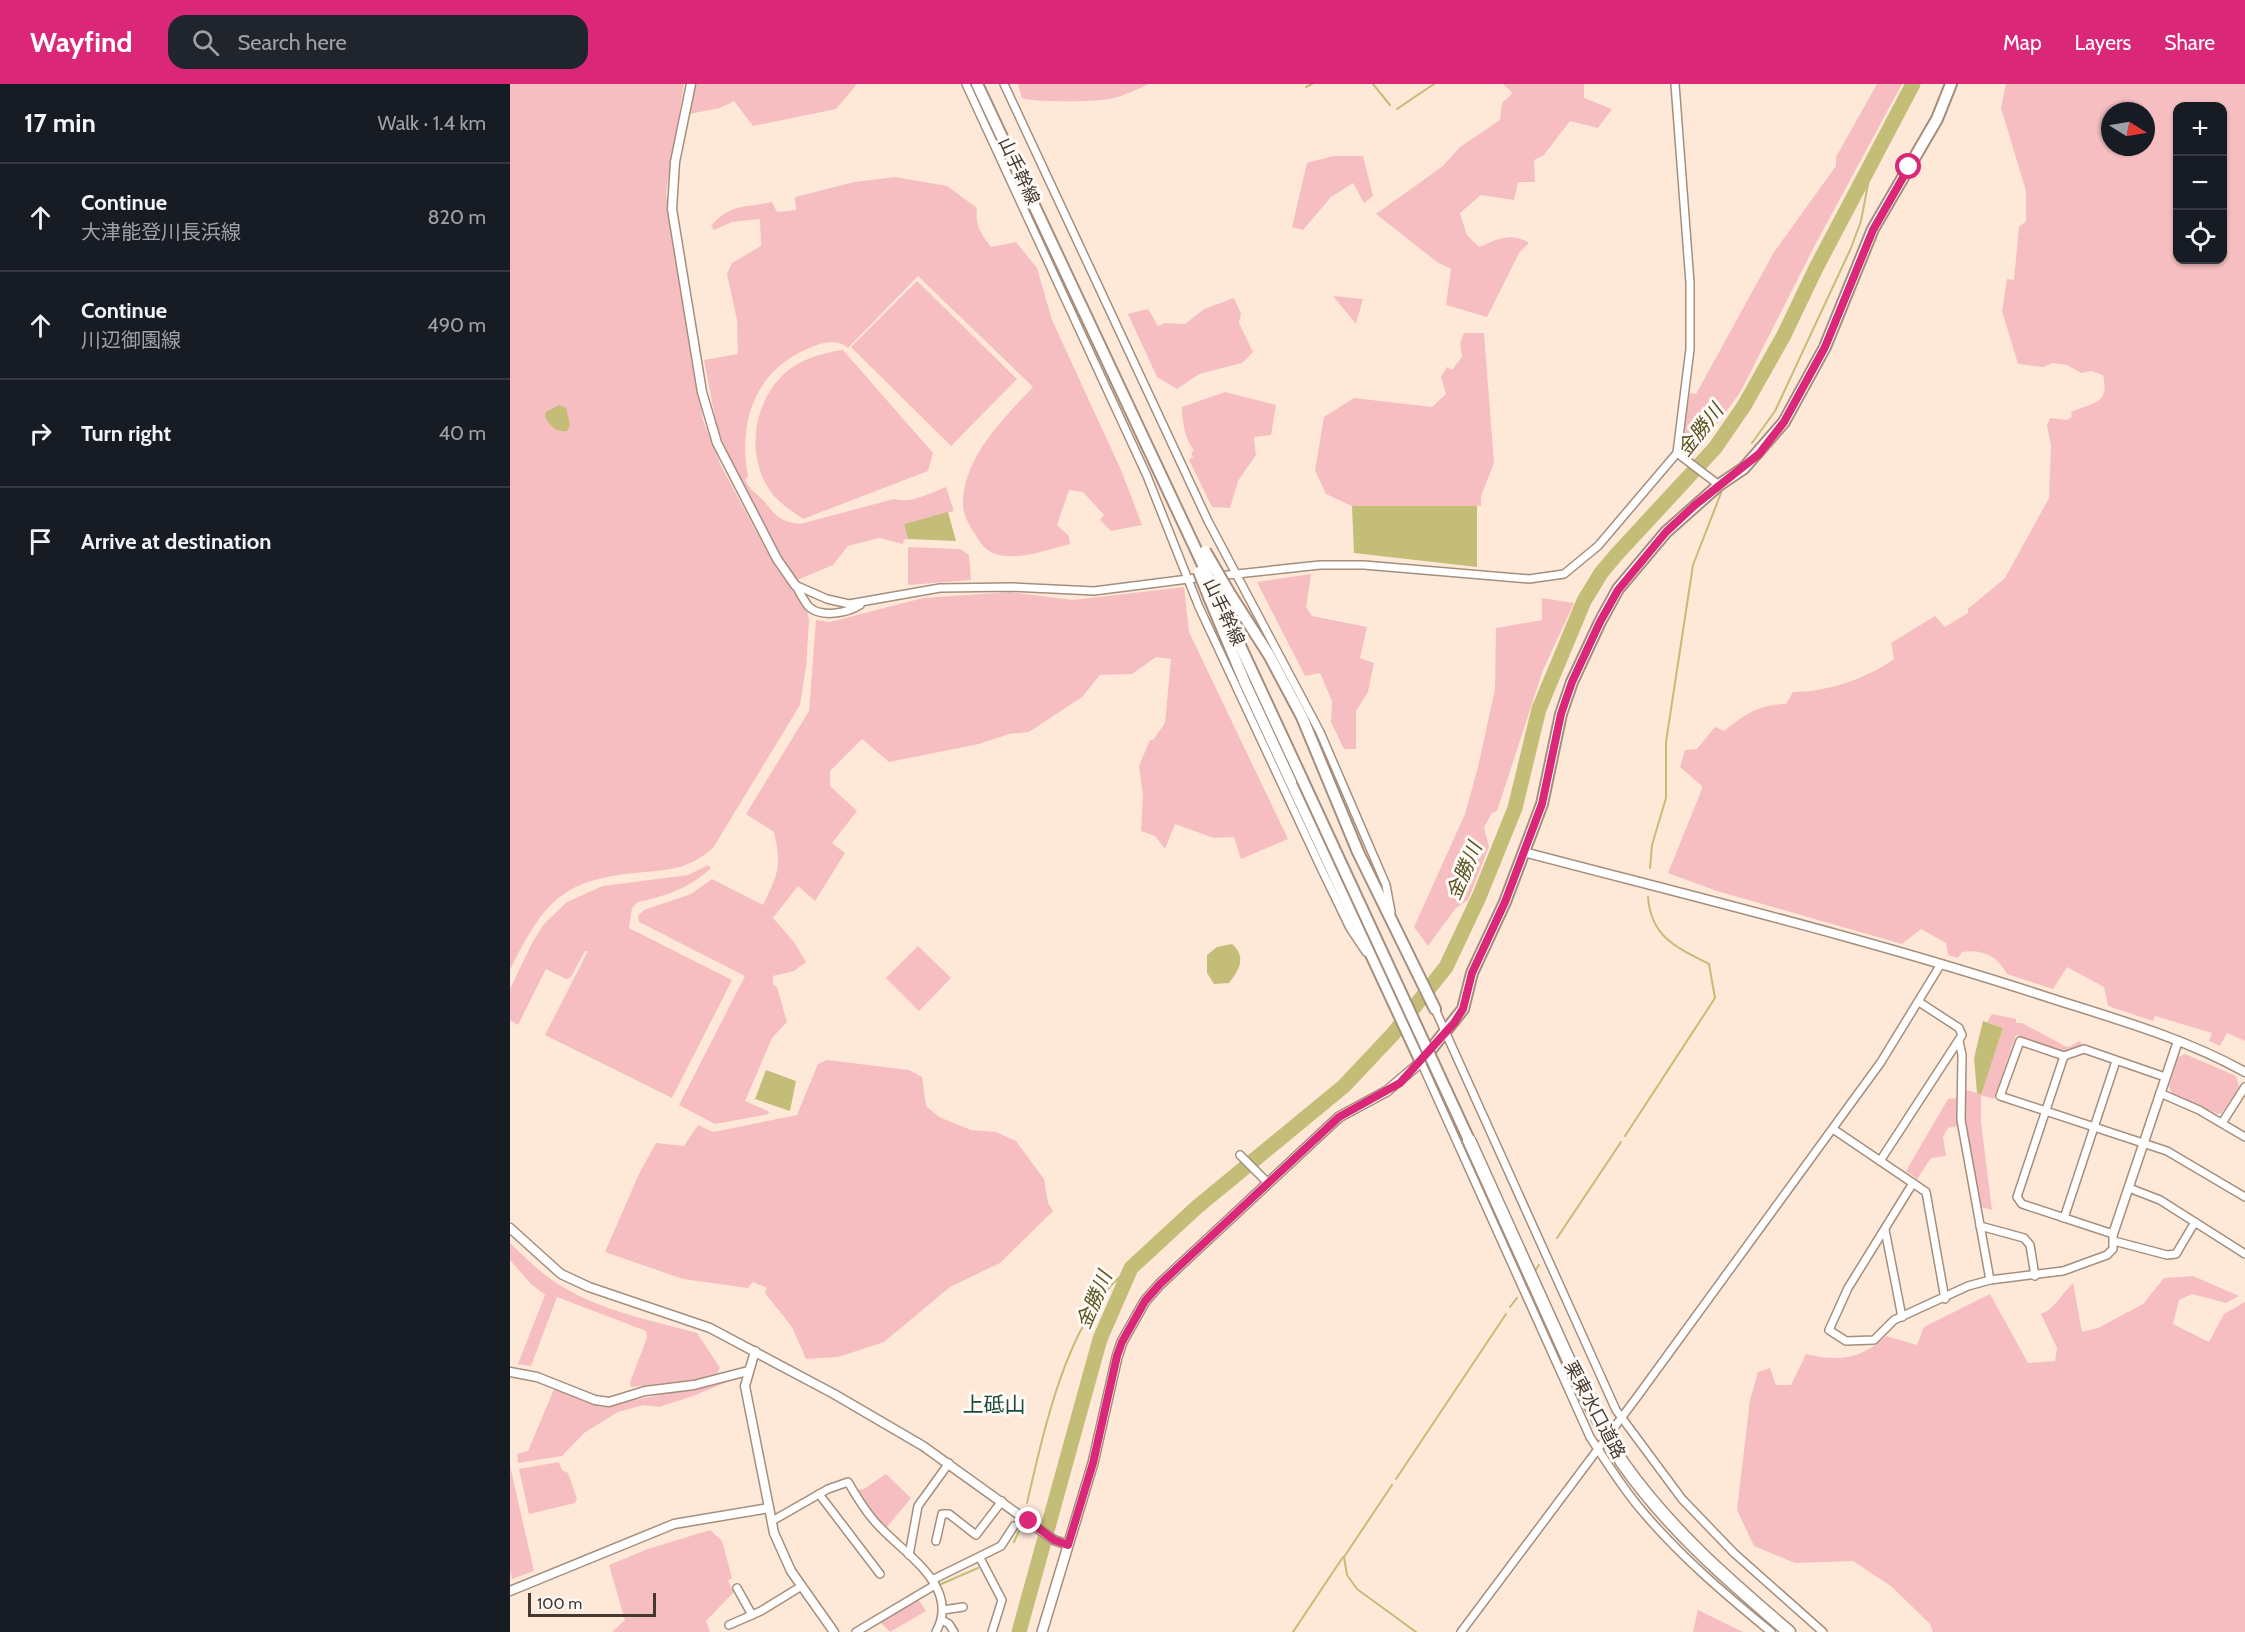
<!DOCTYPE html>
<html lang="en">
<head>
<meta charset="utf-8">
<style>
  :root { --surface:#171b24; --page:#20242c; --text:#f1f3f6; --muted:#9ea1a6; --line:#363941; --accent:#db2777 }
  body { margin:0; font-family:Cabin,"Noto Sans JP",sans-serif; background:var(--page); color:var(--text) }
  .controls { position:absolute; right:18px; top:18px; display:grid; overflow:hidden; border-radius:12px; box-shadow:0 2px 4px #0004 }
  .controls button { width:54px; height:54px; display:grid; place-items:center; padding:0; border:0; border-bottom:2px solid var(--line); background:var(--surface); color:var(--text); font:30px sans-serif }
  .compass { position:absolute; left:1591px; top:18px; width:54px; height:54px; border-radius:50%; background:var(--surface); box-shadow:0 2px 4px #0004; rotate:101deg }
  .scale { position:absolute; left:18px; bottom:15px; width:128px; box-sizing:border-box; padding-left:6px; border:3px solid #433931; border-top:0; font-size:16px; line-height:21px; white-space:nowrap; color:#433931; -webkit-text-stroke:4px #fffaf6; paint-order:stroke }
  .stop { position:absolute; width:18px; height:18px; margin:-14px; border:4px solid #db2777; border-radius:50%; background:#fff }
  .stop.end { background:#db2777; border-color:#fff; box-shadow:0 2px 6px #0008 }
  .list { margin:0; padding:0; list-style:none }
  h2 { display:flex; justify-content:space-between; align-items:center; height:78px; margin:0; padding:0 24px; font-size:26px }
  h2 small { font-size:20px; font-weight:400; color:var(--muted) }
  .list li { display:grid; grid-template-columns:39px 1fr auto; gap:18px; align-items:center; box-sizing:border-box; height:108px; padding:0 24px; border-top:2px solid var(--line) }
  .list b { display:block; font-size:22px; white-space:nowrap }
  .list p { margin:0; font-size:20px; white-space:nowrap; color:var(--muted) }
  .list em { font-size:20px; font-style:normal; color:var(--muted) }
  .icon { flex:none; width:33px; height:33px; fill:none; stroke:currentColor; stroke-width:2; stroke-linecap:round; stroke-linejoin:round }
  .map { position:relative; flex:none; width:1735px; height:1548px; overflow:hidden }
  header { display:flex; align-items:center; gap:36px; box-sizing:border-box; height:84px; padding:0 30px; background:var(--accent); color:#fff }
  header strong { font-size:28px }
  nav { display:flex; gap:33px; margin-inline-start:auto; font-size:21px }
  .search { width:420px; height:54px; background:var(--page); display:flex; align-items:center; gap:15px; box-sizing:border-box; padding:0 21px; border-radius:18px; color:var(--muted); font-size:22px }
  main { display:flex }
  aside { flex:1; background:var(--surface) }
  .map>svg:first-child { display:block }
</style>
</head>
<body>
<header>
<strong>Wayfind</strong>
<div class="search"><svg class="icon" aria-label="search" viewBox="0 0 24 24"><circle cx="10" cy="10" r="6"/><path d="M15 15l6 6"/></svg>Search here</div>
<nav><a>Map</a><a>Layers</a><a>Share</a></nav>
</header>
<main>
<aside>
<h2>17 min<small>Walk · 1.4 km</small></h2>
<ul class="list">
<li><svg class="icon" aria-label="ahead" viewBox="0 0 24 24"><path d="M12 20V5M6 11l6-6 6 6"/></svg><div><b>Continue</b><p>大津能登川長浜線</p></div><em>820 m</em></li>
<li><svg class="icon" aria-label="ahead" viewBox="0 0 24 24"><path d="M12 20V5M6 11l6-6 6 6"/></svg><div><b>Continue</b><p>川辺御園線</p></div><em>490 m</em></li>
<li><svg class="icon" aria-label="right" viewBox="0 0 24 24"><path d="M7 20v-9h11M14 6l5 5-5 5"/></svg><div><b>Turn right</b></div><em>40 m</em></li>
<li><svg class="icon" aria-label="arrive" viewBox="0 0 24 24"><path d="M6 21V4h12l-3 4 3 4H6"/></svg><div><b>Arrive at destination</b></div></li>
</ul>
</aside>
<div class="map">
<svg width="1735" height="1548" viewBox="0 0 1735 1548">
  <rect width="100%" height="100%" fill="#fee9d9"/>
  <g fill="#f6bec0" fill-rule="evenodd">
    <path d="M0,0h174l-18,109 37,227 18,46 55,102 31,42 2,10 -3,47 -6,38 -87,143c-24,20 -37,21 -68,24 -82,7 -99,26 -135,98z"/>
    <path d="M185,0h162l-21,25 -83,17 -19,-25 -14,7 -31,6z"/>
    <path d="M508,0h131c-12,5 -23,11 -35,14 -12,4 -81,5 -92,0z"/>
    <path d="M993,0h81v14l28,11 -14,19 -28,-7 -27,35 -9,4 1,22h-17l-4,18 -33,-5 -21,18 7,22 12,12c16,-7 33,-16 50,-4l-10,10 -32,64 -41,-12 5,-36 -14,-7 -61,-48 67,-48 17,-19 40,-27 2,-17 11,-10z"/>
    <path d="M1367,0h25l-87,161 -74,146 -49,68 -6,-5 -2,-28 6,-33 6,1 78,-142 62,-86v-9z"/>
    <path d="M1496,0h239v957l-18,-8 -7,13 -11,-5 3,-8 -57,-17 -2,5 -45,-15 -4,-19 -37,-20 -14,22 -46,-15c-10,-18 -24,-25 -45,-22l-4,6 -10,-3 -2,-12 -25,-14 -19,15 -185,-53 -49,-18 34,-84v-3l-22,-19 5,-17 12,-1 18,-22 9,4c20,-16 35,-27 62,-27l7,-12c34,0 73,-13 101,-33l-3,-16 44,-27 10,11 23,-14v-4l37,-31 44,-80 2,-53 -4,-19 3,-8 17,2 5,-3 -1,-5c22,-10 39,-7 32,-37l-12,-4 -10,2 -14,-8 -14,-2 -10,4 -25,-3 -16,-53 5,-32 7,1 5,-53 7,-6v-30l-25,-83zM1712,22v154h-44v-154zM1600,27h36v36h-36z"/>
    <path d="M823,72h30l10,40 -9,7 -11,-20 -22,14 -28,33 -11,-3 15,-64z"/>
    <path d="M385,93l52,9 30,22c-2,17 3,25 14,39l25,-5 21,26 15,52 69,150 21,55 -31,6 -11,-11 4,-5 -21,-23 -14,-2 -12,35 12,11 1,8c-21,5 -43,14 -64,12 -16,-1 -24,-9 -31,-22 -6,-9 -12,-19 -12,-30 0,-47 41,-86 70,-117l-115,-111 -70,72c-9,-8 -21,-6 -31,-3 -59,20 -80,73 -69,131l-3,4c5,10 9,11 16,18 15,16 15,23 39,26l94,-25c17,5 36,-6 52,-12l8,24 -50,13 4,15h-4l-1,5 -24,-6 -31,8 -15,19 -36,15 -10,-12 -56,-107 -14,-33 -13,-68 34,-6 -1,-34 -10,-46 5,-11 29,-17 -1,-27 -28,3 -18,8 -3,-4c20,-23 35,-18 61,-24l5,10 19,-2 -1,-13 59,-15z"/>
    <path d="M407,197l100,98 -66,67 -100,-99z"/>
    <path d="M823,212l30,3 -7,25z"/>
    <path d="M724,214l7,16 -2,9 14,29 -11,11 -43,11 -22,15 -20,-12 -29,-63 20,-5 10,17 7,-3 20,1 19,-15z"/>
    <path d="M954,249h20l10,130 -13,33v10h-129l-26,-12 -11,-24 9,-53 30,-19 78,9 14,-13 -5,-17 6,-10 5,3 10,-13 -2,-14z"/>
    <path d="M333,266l90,103 -5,18 -125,48c-10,-7 -21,-14 -29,-23 -28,-34 -23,-88 7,-119 16,-17 40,-24 62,-27z"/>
    <path d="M715,308l51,13 -5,30 -17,2 2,18 -18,26 -8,27 -18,-1 -23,-47 4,-3 -2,-4 3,-3c-9,-10 -12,-29 -12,-43z"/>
    <path d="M398,463l52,2 9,6 2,25 -63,5z"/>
    <path d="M801,490l-5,33 6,9 55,11 -7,31 14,5 -6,29 -12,19v38h-12l-13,-27 1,-21 -12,-28 -15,3 -48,-94z"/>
    <path d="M674,503l5,45 99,207 -47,20 -7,-22 -20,1 -39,-14 -10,25 -10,-13 -14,-5 2,-35 -4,-30 11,-26h3l12,-17 6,-64 -15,-2 -24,17 -32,1 -18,22 -53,35 -20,2 -30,10 -90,18 -27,-23 -32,32v15l27,25 -25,32 13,10 -30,48 -17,-15 -25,32 21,24 12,20 -12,9 -21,5v8l4,3 10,35 -15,16 -27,63 23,10 1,3 -54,10 -36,-19 66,-129 -106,-54 -1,-6 6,-6 47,-16 21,-15 51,26c15,-32 19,-37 11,-73l-28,-18 63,-103 7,-91 14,2 93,-24 87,-6 63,8z"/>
    <path d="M1032,514l32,5 -31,67 -46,141 -5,2 -8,14 5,20 -21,53 -12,8 -28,38 -14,-19 51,-113 13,-47 17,-78 1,-61 46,-8z"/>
    <path d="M198,781l3,3c-21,20 -45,28 -73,34l-6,6 -3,20 103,52 -60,118 -127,-63 43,-84h-3l-14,26 -5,2 -20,-10 -28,56 -8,-5v-31l22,-46 12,-19 23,-22 36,-16 85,-11z"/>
    <path d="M408,862l33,32 -32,33 -33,-33z"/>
    <path d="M1482,930l24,5v4h6l43,23 4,1 11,-6 3,5 -16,6 -51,-17 -22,64 -13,-4v27l11,88 -11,-3 -16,-87 1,-30 15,4 22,-66 -16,-6z"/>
    <path d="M1675,970l51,22 3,11 -17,26 -4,1 -46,-20 -3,-8 9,-29z"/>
    <path d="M317,976l82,10 13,7 4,29 13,11 32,13 25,2 20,9 28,38 4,24 5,8 -53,52 -50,24 -66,55 -46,15 -32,2 -14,-32 -27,-34 2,-5 -14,-6 -5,6 -65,-9 -78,-27 34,-78 17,-31 28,3 14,-21 15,7 84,-17 21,-51z"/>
    <path d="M1447,1014l1,28 -10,2 -5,9 3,19 -15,2 -14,21 -11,-8 42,-72z"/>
    <path d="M0,1159c17,16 33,33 53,44 40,24 90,34 134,46l23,35 -4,7 -21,5 -64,7 -1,-5 17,-44 -1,-7 -89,-34 -26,69 -13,-2 27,-69 -14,-11 -21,-24z"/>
    <path d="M1683,1192l46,20 -13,7 -34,-9 -13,6 -6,24 36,18 15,-28 21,-12v330h-312l-3,-8 -39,-38 -38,-25 -58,2 -41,-17 -17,-36 13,-110 8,-28 12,-4 6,17h15l15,-31c32,8 56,5 80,-18l31,9 7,-18 66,-33 38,69 27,-2 2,-13 -16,-34c15,-6 20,-20 32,-31l9,49 16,-4 45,-24 21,-26z"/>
    <path d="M222,1296l-39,16 -34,11 -15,-2 -26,7 -34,21 -22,23 -44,7 -1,-9 11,-3 26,-62 47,18z"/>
    <path d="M49,1378l3,8 6,3 9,26 -2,4 -46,11 -10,-45z"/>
    <path d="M0,1382l24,105 -22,8 -2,-8z"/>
    <path d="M376,1390l25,24 -24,29 -19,-18 -11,-19 7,-1z"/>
    <path d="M200,1446l12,11 10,37 -4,3 6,11 -28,29 4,11h-98l13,-12 -16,-55 39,-16z"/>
    <path d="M408,1515l8,12 -36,21 -10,-10z"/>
    <path d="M1188,1526l45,22h-50z"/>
  </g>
  <g fill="#c4bd77">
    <path d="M49,321l7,3 4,17 -3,6c-11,2 -17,-5 -22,-15l1,-4z"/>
    <path d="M842,422h125v61l-123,-14z"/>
    <path d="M438,428l8,29 -48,-2 -4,-15z"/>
    <path d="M722,860c15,13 7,26 -3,39l-15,1 -7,-11v-18l10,-8z"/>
    <path d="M1473,937l20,7 -22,67 -4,-2 -3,-35z"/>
    <path d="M256,986l30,11 -6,30 -35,-12z"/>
  </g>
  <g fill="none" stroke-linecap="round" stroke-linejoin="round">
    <g stroke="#c4bd77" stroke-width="2">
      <path d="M863,0l17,21"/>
      <path d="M796,3l6,-3"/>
      <path d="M887,25l37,-25"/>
      <path d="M1242,359l23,-32 76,-163 10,-27 11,-58"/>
      <path d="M1140,784l2,-23 14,-47v-56l27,-177 28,-72"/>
      <path d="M1115,1052l90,-138 -6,-34c-33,-17 -58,-27 -61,-67"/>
      <path d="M1047,1154l64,-96"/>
      <path d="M1024,1188l5,-7"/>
      <path d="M1000,1223l7,-9"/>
      <path d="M886,1395l110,-165"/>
      <path d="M882,1401l-48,72 3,18 10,14 59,43"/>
      <path d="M517,1419c17,-72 41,-192 104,-235"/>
      <path d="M504,1458l5,-11"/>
      <path d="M429,1501l39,-17"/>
      <path d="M783,1548l50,-75"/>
    </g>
    <path stroke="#c4bd77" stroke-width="15" d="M509,1548l81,-293 31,-71 66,-61 147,-121 49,-52 53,-67 33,-70 36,-89 24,-99 45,-108 17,-28 16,-19 98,-106 29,-42 40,-71 32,-67 97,-184"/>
    <g stroke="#a68e7c" stroke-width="10">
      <g id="minor">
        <path d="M456,0l181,392 52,131 121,259 30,62 16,24"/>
        <path d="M494,0l204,437 112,211 66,153 5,27"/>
        <path d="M1165,0l15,199v66l-13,104 42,32"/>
        <path d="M708,492l102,-11h44l165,14 35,-5 34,-28 79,-93"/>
        <path d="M285,501l32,14 22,5 91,-16 73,-1 81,4 110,-14"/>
        <path d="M286,502c4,7 8,15 13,21 13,11 38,6 51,-2"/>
        <path d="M925,925l181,401 66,89 52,54 89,79"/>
        <path d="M1449,957l3,14 -1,65 29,160"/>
        <path d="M911,978l169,375c17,26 33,52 53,75 38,45 83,83 128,120"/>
        <path d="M1655,993l-81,-28 -20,7 -44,-15 -20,55 167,55 78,46"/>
        <path d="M1650,1009l39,17 46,27"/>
        <path d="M1712,1039l23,-36"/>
        <path d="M1323,1045l93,63 19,107"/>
        <path d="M730,1071l27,27"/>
        <path d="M1370,1077l82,-126 -3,-7 -40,-26"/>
        <path d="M1403,1099l-65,105 -19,42 17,11 28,-1 20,-20 74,-34 22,-6 73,-9 44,-16 6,-6v-15l-91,-30 -5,-7 47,-141"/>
        <path d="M1619,1104l31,12 85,54"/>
        <path d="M1554,1134l52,-157"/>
        <path d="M1470,1142l44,12 6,7 5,31"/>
        <path d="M1375,1146l17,87"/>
        <path d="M1604,1157l53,14 9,-1 19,-32"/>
        <path d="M309,1410l61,80"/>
        <path d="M262,1437l56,-32 20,-7c7,12 14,24 23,35 25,33 92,66 65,115"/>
        <path d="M426,1457l6,-27h7l27,21 26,-34"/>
        <path d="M399,1471l9,-49 31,-43"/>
        <path d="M470,1474l22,42 -10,32"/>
        <path d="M422,1496l69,-34 13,-20"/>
        <path d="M227,1504l15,27"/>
        <path d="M433,1526l20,-3"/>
        <path d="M432,1536l7,4 5,8"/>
        <path d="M219,1541l32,-14 39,-24"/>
        <path d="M346,1548l79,-47"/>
        <path d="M951,1548l176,-235 244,-335 60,-98"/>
      </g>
    </g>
    <g stroke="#a68e7c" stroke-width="11">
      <g id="tertiary">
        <path d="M181,0l-16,78 -3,47 30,183 15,51 60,116 18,26"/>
        <path d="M1014,768c175,46 353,89 526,146 66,21 134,40 195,74"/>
        <path d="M0,1144l51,46 28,13 121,41 124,66 89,52 131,94 14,5"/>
        <path d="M1603,1150l65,-193"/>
        <path d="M245,1267l-10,35 29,147 17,38 43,61"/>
        <path d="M0,1288l27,5 58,23 14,2 36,-11 49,-6 54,-14"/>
        <path d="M0,1507l164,-67 95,-16"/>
      </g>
    </g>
    <g stroke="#a68e7c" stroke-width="12">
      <path id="secondary" d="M532,1548l51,-169 24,-106 5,-15 23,-41 15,-17 179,-167 48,-26 34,-29"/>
    </g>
    <g stroke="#a68e7c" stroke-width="14">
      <g id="primary">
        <path d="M467,0l220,468"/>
        <path d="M720,510l39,61 33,62 56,135 77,157"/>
        <path d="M707,512l85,183"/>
        <path d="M699,513l36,86 176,379 42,-53 9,-36 33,-71 37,-98 19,-90 11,-32 28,-60 18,-33 48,-57 53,-47 25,-17 40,-46 41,-75 48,-118 64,-110 14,-35"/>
      </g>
    </g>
    <g stroke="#a68e7c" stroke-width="15">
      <path id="trunk" d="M1112,1378c47,67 105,117 167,170"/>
    </g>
    <use href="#minor" stroke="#fff" stroke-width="7"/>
    <use href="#tertiary" stroke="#fff" stroke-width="8"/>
    <use href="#secondary" stroke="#fff" stroke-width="9"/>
    <use href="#primary" stroke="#fff" stroke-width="10"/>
    <use href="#trunk" stroke="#fff" stroke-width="12"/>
    <g stroke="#a68e7c" stroke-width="14" stroke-linecap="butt">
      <g id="primary-bridge">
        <path d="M695,467l25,43"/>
        <path d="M687,468l20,44"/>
        <path d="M689,488l10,25"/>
        <path d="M792,695l167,361"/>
      </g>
    </g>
    <g stroke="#a68e7c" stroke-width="15" stroke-linecap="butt">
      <path id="trunk-bridge" d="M959,1056l115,254 38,68"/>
    </g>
    <use href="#primary-bridge" stroke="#fff" stroke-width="10"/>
    <use href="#trunk-bridge" stroke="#fff" stroke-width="12"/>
  </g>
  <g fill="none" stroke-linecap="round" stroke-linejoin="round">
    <path stroke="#db2777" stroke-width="8" d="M519,1437l25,19 14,5 25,-82 24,-107 5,-14 23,-41 15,-17 179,-167 61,-34 54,-60 9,-14 9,-36 33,-71 37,-98 19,-90 11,-32 28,-60 18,-32 48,-58 29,-27 64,-51 25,-32 41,-75 48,-117 36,-63"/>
  </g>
  <g text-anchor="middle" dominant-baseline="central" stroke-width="6" stroke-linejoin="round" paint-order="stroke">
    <g font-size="18" fill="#433931" stroke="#fffaf6">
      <text transform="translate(509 87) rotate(65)">山手幹線</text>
      <text transform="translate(714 528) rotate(65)">山手幹線</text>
      <text transform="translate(1085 1326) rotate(62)">栗東水口道路</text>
    </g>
    <g font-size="20" font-style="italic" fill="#57521d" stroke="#fffaf6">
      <text transform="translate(1190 346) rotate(-52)">金勝川</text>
      <text transform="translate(954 787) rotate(-67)">金勝川</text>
      <text transform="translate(584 1216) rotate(-67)">金勝川</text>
    </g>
    <g font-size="21" fill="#1a4b3a" stroke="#fffaf6">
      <text x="484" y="1320">上砥山</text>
    </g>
  </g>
</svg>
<div class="controls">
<button>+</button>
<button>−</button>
<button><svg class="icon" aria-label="locate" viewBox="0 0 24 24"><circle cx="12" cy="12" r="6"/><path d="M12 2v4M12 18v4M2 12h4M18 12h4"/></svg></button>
</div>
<svg class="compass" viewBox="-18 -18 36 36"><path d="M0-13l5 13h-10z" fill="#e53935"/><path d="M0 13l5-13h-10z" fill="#9ea1a6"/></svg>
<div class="scale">100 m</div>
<div class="stop" style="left:1399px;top:83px"></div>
<div class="stop end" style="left:519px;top:1437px"></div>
</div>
</main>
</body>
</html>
